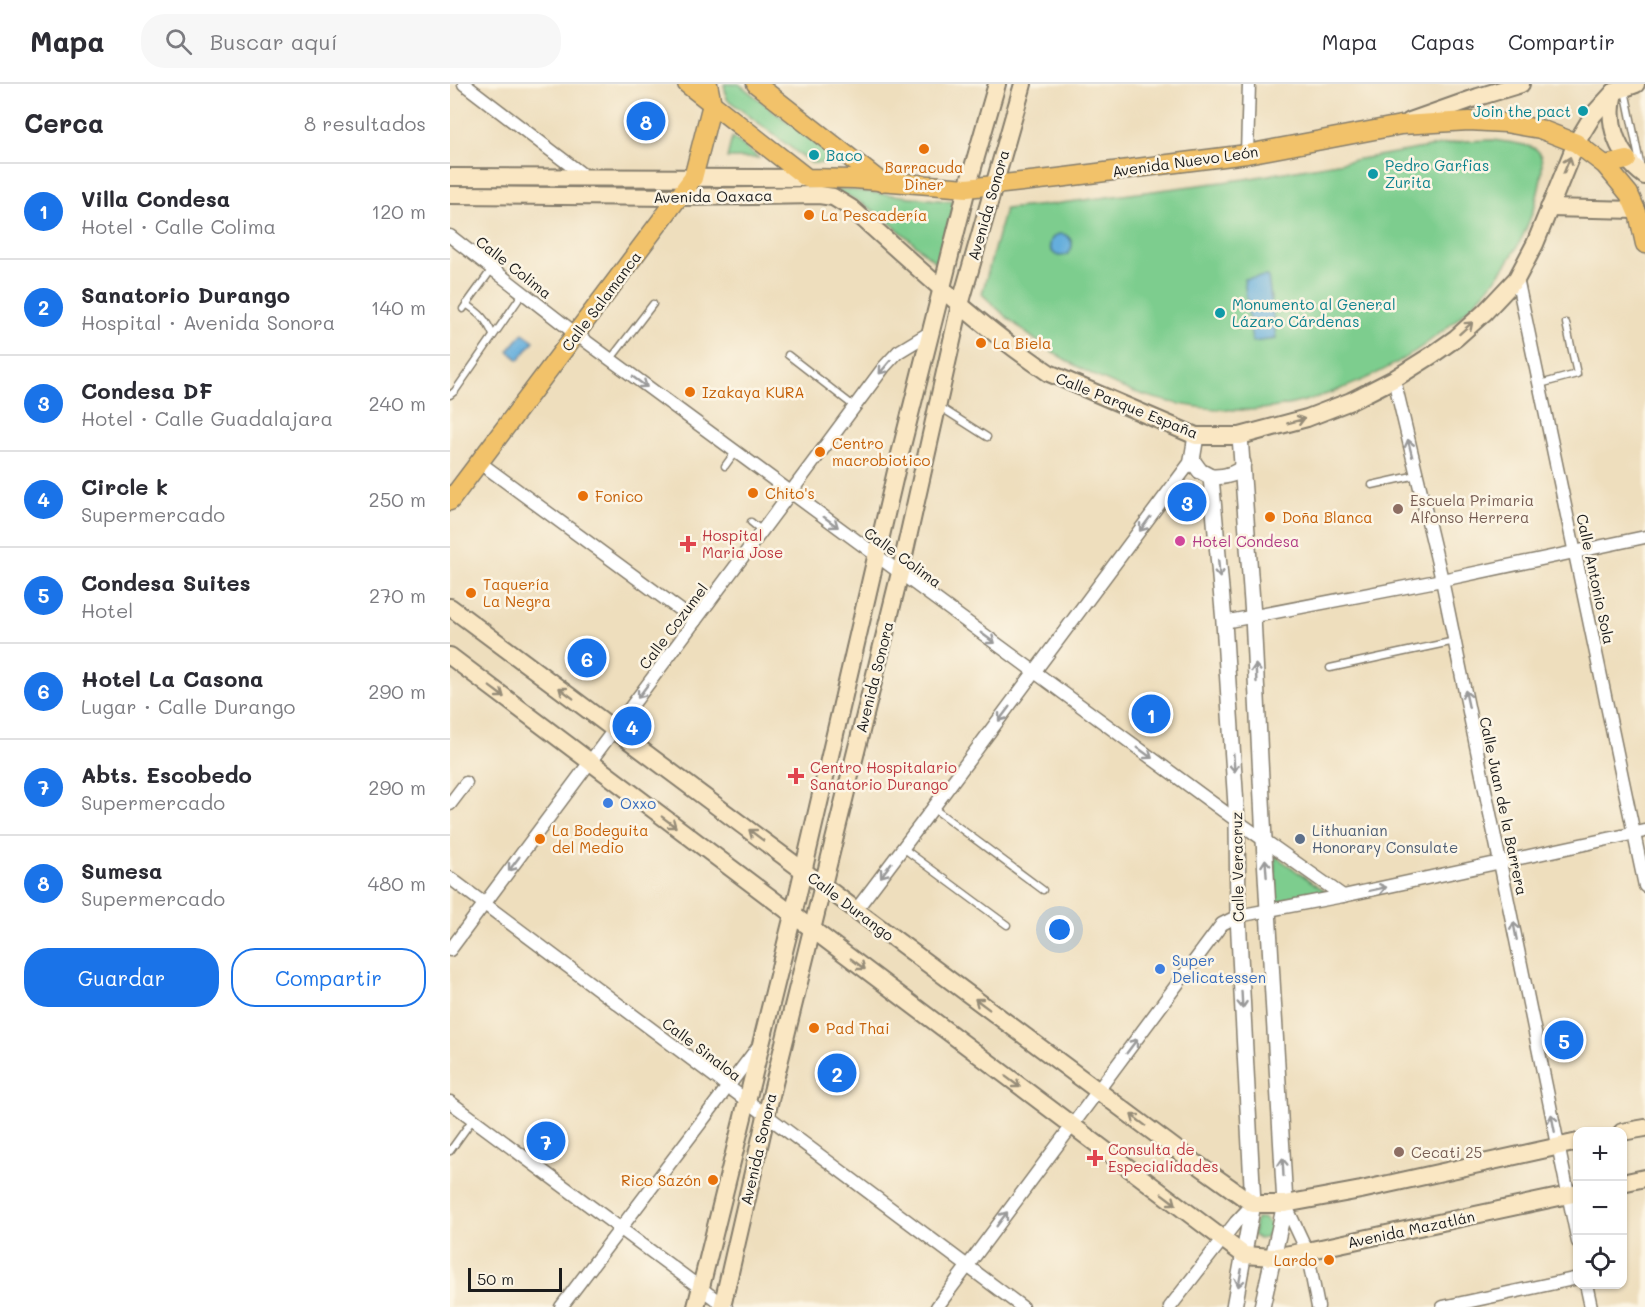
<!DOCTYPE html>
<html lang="es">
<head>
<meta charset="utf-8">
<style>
  :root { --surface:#fff; --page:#f7f7f7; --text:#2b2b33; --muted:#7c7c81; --line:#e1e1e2; --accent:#1a73e8 }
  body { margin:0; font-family:Mali,sans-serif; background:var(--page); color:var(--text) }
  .controls { position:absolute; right:18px; bottom:18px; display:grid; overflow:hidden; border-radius:12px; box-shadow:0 2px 4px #0004 }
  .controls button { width:54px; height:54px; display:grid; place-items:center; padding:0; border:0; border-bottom:2px solid var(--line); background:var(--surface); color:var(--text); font:30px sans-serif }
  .scale { position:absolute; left:18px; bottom:15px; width:94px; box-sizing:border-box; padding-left:6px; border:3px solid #1c1c1c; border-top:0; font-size:16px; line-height:21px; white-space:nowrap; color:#1c1c1c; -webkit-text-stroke:4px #fcf5e5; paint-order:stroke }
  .you { position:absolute; left:610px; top:846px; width:21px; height:21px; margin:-15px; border:4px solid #fff; border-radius:50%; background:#1a73e8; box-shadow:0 0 0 9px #1a73e833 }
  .badge { display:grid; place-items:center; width:39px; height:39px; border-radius:50%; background:var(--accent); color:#fff; font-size:20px; font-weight:700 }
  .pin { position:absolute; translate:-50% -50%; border:3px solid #fff; box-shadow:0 2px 6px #0006 }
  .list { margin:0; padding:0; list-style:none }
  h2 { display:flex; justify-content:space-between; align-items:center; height:78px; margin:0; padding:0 24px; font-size:26px }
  h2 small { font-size:20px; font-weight:400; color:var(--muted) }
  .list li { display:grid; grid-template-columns:39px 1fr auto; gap:18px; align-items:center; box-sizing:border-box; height:96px; padding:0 24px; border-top:2px solid var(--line) }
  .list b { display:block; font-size:22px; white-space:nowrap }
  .list p { margin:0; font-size:20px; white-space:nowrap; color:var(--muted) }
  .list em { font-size:20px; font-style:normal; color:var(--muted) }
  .actions { display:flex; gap:12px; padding:18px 24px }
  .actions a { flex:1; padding:14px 0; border:2px solid var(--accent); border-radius:24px; text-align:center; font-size:21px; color:var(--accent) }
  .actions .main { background:var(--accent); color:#fff }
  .icon { flex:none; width:33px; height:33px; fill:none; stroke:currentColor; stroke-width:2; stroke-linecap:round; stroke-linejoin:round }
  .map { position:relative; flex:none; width:1195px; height:1223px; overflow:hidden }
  header { display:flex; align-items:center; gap:36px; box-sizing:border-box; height:84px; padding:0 30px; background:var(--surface); border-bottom:2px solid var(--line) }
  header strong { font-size:28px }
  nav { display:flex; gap:33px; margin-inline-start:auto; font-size:21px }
  .search { width:420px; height:54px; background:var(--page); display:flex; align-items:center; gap:15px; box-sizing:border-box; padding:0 21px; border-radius:24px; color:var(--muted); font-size:22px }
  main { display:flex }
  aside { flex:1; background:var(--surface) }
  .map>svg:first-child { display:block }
</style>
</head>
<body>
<header>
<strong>Mapa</strong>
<div class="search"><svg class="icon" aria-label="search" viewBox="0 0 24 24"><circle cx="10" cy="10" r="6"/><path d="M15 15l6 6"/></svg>Buscar aquí</div>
<nav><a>Mapa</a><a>Capas</a><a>Compartir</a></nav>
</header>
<main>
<aside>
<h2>Cerca<small>8 resultados</small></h2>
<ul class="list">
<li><span class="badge">1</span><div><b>Villa Condesa</b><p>Hotel · Calle Colima</p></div><em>120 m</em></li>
<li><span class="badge">2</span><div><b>Sanatorio Durango</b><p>Hospital · Avenida Sonora</p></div><em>140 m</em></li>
<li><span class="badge">3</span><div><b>Condesa DF</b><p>Hotel · Calle Guadalajara</p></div><em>240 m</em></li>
<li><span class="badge">4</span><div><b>Circle k</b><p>Supermercado</p></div><em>250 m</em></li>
<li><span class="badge">5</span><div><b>Condesa Suites</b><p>Hotel</p></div><em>270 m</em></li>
<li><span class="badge">6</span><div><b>Hotel La Casona</b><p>Lugar · Calle Durango</p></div><em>290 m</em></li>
<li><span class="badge">7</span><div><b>Abts. Escobedo</b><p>Supermercado</p></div><em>290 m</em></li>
<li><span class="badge">8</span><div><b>Sumesa</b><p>Supermercado</p></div><em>480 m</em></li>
</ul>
<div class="actions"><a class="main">Guardar</a><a>Compartir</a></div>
</aside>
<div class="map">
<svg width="1195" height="1223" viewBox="0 0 1195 1223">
  <rect width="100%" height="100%" fill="#fcf5e5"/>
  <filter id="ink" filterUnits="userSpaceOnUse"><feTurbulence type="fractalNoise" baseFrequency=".0167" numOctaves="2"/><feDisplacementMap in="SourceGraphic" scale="12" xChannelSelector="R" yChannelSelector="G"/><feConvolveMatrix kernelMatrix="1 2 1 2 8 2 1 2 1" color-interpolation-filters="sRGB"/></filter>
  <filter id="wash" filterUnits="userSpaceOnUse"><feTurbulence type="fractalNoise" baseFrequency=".008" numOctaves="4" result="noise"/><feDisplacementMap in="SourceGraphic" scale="24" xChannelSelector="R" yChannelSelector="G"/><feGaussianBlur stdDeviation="1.35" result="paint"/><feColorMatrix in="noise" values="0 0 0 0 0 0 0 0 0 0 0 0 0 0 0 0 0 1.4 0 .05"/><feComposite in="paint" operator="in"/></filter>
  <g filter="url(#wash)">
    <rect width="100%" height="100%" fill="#eedebd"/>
    <g fill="#7dcd8e" stroke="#4c7455" stroke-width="1.5">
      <path d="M274,0h15l103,80 -31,-1 -84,-64z"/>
      <path d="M282,53l27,21h-32z"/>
      <path d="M1043,56c11,2 35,3 44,10 13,11 -3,59 -9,74 -20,50 -58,88 -101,119 -49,36 -129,69 -191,67 -99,-2 -185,-47 -254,-116l23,-85 41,-4 199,-26 219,-38z"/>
      <path d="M373,103l132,15 -19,61c-34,-30 -68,-65 -113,-76z"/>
      <path d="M824,771l52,37 -49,11z"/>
      <path d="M813,1134l7,6 1,6 -5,8 -7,1 -6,-4 3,-16z"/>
    </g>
    <g fill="#65aedc" stroke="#40657c" stroke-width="1.5">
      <circle cx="611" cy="161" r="11"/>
      <path d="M818,192l8,63 -24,3 -8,-63z"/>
      <path d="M73,249l11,8 -15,19 -11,-9z"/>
    </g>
  </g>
  <g filter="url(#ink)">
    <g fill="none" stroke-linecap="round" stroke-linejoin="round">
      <g stroke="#857d6c" stroke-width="9">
        <g id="service">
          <path d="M1175,6l16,78"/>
          <path d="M16,220c14,9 20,15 27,31"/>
          <path d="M13,225l29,-40"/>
          <path d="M338,271l67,52"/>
          <path d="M160,276l43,-56"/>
          <path d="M1090,300l37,-10 -11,-51"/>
          <path d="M0,311l5,-4 68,-98"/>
          <path d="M490,323l47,30"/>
          <path d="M275,382l10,-14"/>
          <path d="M922,401l45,-10"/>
          <path d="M301,438l11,9"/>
          <path d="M880,584l125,-27"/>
          <path d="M483,724l110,82"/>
          <path d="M453,764l104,77"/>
          <path d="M0,1067l23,-32"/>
        </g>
      </g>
      <g stroke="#857d6c" stroke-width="15">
        <g id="minor">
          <path d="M14,0l123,94"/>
          <path d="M797,70l2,-70"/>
          <path d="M0,152l126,98 661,487 106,75"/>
          <path d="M1067,194l128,608"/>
          <path d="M944,295l48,201 136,662"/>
          <path d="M29,378l216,159"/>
          <path d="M774,538l218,-42 203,-43"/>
          <path d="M0,720l16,-21"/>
          <path d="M0,794l572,429"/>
          <path d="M406,826l77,-102 259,-348"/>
          <path d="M0,866l434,-583 14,-15 33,-20"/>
          <path d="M0,1018l276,205"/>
          <path d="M835,1120l22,47 11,56"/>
          <path d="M1136,1200l5,23"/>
          <path d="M111,1223l197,-260"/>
          <path d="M487,1223l285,-383 16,-8 105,-20 302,-65"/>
          <path d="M720,1223l66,-85 17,-18"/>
          <path d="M993,1223l135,-29"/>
        </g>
      </g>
      <g stroke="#857d6c" stroke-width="18">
        <g id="tertiary">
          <path d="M746,352l-4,24 8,11 11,6 13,145 13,199 1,95 15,288 -19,103"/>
          <path d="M790,352l13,180 11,224 21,364 -23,103"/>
          <path d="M761,393c11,0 19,-1 29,-7l3,-7"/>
        </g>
      </g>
      <g stroke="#857d6c" stroke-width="20">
        <g id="secondary">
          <path d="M1164,8c-8,33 4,64 31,84"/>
          <path d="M960,37l68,-24 43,-13"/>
          <path d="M0,93l357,1"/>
          <path d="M0,111l229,2 140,-2 14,2 18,11c64,57 127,117 198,165l147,63h44l67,-18 44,-17 43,-22 38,-24 24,-17 29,-26 32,-34 18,-34 41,-101 17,-28 21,-23 22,-8"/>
          <path d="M1099,124l88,2"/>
          <path d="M0,523l726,542 77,55h32l76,-14 217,-48"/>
          <path d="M0,572l794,599 29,2 34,-6 271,-58"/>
          <path d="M1172,1048l23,-4"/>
          <path d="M1172,1099l23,-5"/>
          <path d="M246,1223l97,-392 107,-461 67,-266 30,-104"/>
          <path d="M272,1223l44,-191 134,-543 60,-268 63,-221"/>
        </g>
      </g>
      <g stroke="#857d6c" stroke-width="21">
        <g id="primary">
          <path d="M237,0l120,94 47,1 113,9 91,-10 189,-24 154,-29 68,-4 36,2 35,6 36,14 29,22 24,29 10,23 6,27"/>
          <path d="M306,0l125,98"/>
          <path d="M1155,81l22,-5"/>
          <path d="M0,417l243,-323 19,-74 -4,-20"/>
        </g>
      </g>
      <use href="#service" stroke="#fff" stroke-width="6"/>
      <use href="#minor" stroke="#fff" stroke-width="12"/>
      <use href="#tertiary" stroke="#fff" stroke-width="15"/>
      <use href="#secondary" stroke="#fae7c3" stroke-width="16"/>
      <use href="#primary" stroke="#f2c26a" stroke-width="18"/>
    </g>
    <defs><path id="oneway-shaft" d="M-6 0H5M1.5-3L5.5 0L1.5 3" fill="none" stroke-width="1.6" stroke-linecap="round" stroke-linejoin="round" transform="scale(1.5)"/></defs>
    <g stroke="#968c78">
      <use href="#oneway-shaft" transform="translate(1117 81) rotate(-68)"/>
      <use href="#oneway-shaft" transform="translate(1016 244) rotate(-42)"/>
      <use href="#oneway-shaft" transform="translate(846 337) rotate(-15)"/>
      <use href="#oneway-shaft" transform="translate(47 608) rotate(37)"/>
      <use href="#oneway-shaft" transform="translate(116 609) rotate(-143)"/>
      <use href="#oneway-shaft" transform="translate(219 738) rotate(37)"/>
      <use href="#oneway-shaft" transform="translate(306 751) rotate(-143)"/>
      <use href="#oneway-shaft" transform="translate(408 880) rotate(37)"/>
      <use href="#oneway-shaft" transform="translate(532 920) rotate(-143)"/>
      <use href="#oneway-shaft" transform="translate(563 998) rotate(37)"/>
      <use href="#oneway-shaft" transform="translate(688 1036) rotate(-143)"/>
      <use href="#oneway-shaft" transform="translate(719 1115) rotate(37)"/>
    </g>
    <g stroke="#999">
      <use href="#oneway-shaft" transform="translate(435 283) rotate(130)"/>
      <use href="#oneway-shaft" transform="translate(190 298) rotate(36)"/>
      <use href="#oneway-shaft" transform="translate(960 364) rotate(-104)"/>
      <use href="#oneway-shaft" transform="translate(381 438) rotate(36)"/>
      <use href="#oneway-shaft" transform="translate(695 440) rotate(127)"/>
      <use href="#oneway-shaft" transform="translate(769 485) rotate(85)"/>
      <use href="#oneway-shaft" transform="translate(538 554) rotate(36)"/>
      <use href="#oneway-shaft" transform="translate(806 589) rotate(-93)"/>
      <use href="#oneway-shaft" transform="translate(193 607) rotate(127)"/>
      <use href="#oneway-shaft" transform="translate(1017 615) rotate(-102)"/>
      <use href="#oneway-shaft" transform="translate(554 630) rotate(127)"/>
      <use href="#oneway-shaft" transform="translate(695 669) rotate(36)"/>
      <use href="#oneway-shaft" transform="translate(784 679) rotate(86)"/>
      <use href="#oneway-shaft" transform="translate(64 780) rotate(127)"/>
      <use href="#oneway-shaft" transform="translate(816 784) rotate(-94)"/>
      <use href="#oneway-shaft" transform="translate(436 786) rotate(127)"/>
      <use href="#oneway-shaft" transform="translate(928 805) rotate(-12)"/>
      <use href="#oneway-shaft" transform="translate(1065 847) rotate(-101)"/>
      <use href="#oneway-shaft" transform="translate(792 916) rotate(87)"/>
      <use href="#oneway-shaft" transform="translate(682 962) rotate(-53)"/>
      <use href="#oneway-shaft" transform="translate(1103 1039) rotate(-101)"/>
      <use href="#oneway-shaft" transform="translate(833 1083) rotate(-93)"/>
      <use href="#oneway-shaft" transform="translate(552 1135) rotate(-53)"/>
      <use href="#oneway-shaft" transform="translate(790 1194) rotate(101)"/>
    </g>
  </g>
  <g fill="#0f9aa8" stroke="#fcf5e5" stroke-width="2">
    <circle cx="1133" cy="27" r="6"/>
    <circle cx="364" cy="71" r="6"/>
    <circle cx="923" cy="90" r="6"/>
    <circle cx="770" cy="229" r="6"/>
  </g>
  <g fill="#e8710a" stroke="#fcf5e5" stroke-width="2">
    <circle cx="474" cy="65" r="6"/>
    <circle cx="359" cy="131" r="6"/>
    <circle cx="531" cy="259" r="6"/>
    <circle cx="240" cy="308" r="6"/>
    <circle cx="370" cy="368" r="6"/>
    <circle cx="303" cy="409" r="6"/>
    <circle cx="133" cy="412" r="6"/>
    <circle cx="820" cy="433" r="6"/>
    <circle cx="21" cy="509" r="6"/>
    <circle cx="90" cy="755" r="6"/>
    <circle cx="364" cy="944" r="6"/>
    <circle cx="263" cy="1096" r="6"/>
    <circle cx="879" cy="1176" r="6"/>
  </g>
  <g fill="#8d6e63" stroke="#fcf5e5" stroke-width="2">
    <circle cx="948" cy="425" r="6"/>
    <circle cx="949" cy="1068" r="6"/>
  </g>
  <circle fill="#d1479c" stroke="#fcf5e5" stroke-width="2" cx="730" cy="457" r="6"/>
  <g fill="#e0444e" stroke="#fcf5e5" stroke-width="2">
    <path d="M235 451h6v6h6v6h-6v6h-6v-6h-6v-6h6z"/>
    <path d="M343 683h6v6h6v6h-6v6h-6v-6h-6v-6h6z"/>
    <path d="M642 1065h6v6h6v6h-6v6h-6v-6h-6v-6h6z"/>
  </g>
  <g fill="#3f7fe0" stroke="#fcf5e5" stroke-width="2">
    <circle cx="158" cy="719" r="6"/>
    <circle cx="710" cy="885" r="6"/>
  </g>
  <circle fill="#5c6f8a" stroke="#fcf5e5" stroke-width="2" cx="850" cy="755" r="6"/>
  <g text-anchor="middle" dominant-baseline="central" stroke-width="5" stroke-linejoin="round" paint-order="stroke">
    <g font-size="15" fill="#0d838f" stroke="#fcf5e5" text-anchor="start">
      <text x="1121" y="27" text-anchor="end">Join the pact</text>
      <text x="376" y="71">Baco</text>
      <text x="935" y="81">Pedro Garfias<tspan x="935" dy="17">Zurita</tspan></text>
      <text x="782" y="220">Monumento al General<tspan x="782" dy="17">Lázaro Cárdenas</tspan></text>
    </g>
    <g font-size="15" fill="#1c1c1c" stroke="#fcf5e5">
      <text transform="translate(735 77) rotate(-8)">Avenida Nuevo León</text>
      <text transform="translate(263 112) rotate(-1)">Avenida Oaxaca</text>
      <text transform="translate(538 121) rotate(-74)">Avenida Sonora</text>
      <text transform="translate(64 183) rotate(38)">Calle Colima</text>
      <text transform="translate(151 217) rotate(-53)">Calle Salamanca</text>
      <text transform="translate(677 321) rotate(22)">Calle Parque España</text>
      <text transform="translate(453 473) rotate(36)">Calle Colima</text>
      <text transform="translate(1146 495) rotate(78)">Calle Antonio Sola</text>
      <text transform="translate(223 542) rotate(-53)">Calle Cozumel</text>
      <text transform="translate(424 593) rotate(-76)">Avenida Sonora</text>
      <text transform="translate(1054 722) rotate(78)">Calle Juan de la Barrera</text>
      <text transform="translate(787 783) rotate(-91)">Calle Veracruz</text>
      <text transform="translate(401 822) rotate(37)">Calle Durango</text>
      <text transform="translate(252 965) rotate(37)">Calle Sinaloa</text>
      <text transform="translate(308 1065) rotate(-77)">Avenida Sonora</text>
      <text transform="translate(961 1145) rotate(-12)">Avenida Mazatlán</text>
    </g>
    <g font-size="15" fill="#c56008" stroke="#fcf5e5" text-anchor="start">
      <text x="474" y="83" text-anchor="middle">Barracuda<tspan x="474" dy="17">Diner</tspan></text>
      <text x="371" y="131">La Pescadería</text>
      <text x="543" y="259">La Biela</text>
      <text x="252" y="308">Izakaya KURA</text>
      <text x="382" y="359">Centro<tspan x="382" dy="17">macrobiotico</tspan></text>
      <text x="315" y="409">Chito's</text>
      <text x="145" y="412">Fonico</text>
      <text x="832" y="433">Doña Blanca</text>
      <text x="33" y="500">Taquería<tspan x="33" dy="17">La Negra</tspan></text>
      <text x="102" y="746">La Bodeguita<tspan x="102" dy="17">del Medio</tspan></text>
      <text x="376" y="944">Pad Thai</text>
      <text x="251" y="1096" text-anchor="end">Rico Sazón</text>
      <text x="867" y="1176" text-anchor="end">Lardo</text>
    </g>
    <g font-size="15" fill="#785e54" stroke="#fcf5e5" text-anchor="start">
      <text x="960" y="416">Escuela Primaria<tspan x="960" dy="17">Alfonso Herrera</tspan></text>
      <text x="961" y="1068">Cecati 25</text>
    </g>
    <g font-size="15" fill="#be3a42" stroke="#fcf5e5" text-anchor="start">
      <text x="252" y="451">Hospital<tspan x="252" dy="17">Maria Jose</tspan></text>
      <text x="360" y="683">Centro Hospitalario<tspan x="360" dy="17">Sanatorio Durango</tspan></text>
      <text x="658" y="1065">Consulta de<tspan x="658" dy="17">Especialidades</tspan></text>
    </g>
    <g font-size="15" fill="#b23c85" stroke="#fcf5e5" text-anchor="start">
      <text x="742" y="457">Hotel Condesa</text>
    </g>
    <g font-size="15" fill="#366cbe" stroke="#fcf5e5" text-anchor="start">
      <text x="170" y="719">Oxxo</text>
      <text x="722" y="876">Super<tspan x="722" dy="17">Delicatessen</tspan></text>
    </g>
    <g font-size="15" fill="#4e5e75" stroke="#fcf5e5" text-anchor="start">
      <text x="862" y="746">Lithuanian<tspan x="862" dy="17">Honorary Consulate</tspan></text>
    </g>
  </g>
</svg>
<div class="controls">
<button>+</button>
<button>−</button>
<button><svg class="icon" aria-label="locate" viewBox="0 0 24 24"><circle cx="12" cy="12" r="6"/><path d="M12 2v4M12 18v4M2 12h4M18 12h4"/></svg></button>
</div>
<div class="scale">50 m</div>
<div class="you"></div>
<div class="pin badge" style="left:701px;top:630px">1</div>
<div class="pin badge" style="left:387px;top:989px">2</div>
<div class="pin badge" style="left:737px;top:418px">3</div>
<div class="pin badge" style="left:182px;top:642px">4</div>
<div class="pin badge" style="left:1114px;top:956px">5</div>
<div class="pin badge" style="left:137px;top:574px">6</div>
<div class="pin badge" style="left:96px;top:1057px">7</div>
<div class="pin badge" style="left:196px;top:37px">8</div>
</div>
</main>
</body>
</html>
